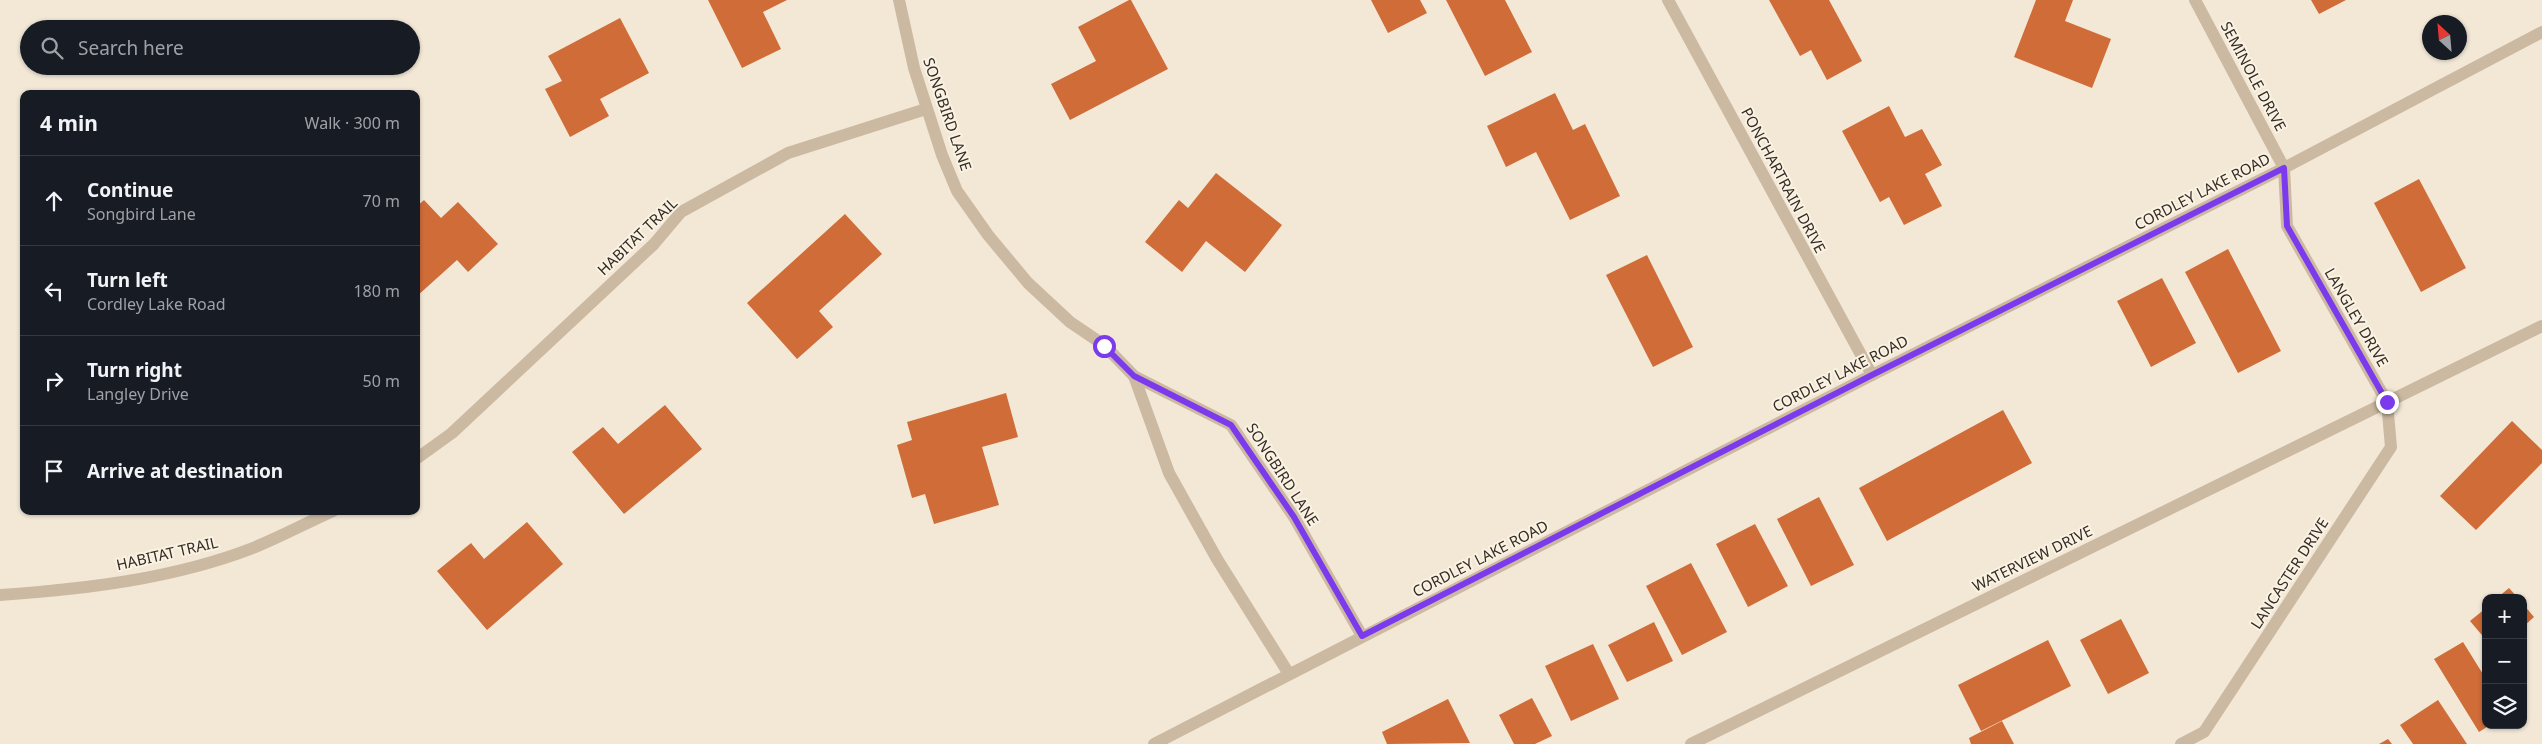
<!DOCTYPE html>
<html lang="en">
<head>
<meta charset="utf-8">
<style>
  :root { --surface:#171b24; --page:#20242c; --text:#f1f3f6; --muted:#9ea1a6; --line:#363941 }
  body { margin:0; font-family:"Noto Sans",sans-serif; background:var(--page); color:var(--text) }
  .controls { position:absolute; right:15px; bottom:15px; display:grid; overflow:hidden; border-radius:10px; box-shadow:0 1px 4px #0004 }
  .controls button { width:45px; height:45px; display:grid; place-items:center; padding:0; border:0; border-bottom:1px solid var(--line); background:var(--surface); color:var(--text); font:25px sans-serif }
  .compass { position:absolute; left:2422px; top:15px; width:45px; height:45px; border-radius:50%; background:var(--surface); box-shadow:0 1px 4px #0004; rotate:334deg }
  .stop { position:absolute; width:15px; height:15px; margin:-11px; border:4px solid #7c3aed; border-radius:50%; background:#fff }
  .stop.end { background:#7c3aed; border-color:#fff; box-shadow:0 1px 5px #0008 }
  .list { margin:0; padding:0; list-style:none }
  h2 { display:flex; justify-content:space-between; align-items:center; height:65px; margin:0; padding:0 20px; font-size:21px }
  h2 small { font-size:16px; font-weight:400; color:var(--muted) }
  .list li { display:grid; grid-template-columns:32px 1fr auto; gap:15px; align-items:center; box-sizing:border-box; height:90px; padding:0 20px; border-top:1px solid var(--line) }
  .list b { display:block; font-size:19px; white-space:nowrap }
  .list p { margin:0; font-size:16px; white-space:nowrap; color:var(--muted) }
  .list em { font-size:16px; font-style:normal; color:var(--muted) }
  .icon { flex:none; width:28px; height:28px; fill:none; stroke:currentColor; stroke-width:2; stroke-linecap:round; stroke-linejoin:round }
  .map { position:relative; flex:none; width:2542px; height:744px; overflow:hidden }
  .search { position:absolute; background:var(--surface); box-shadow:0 1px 4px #0004; left:20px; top:20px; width:400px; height:55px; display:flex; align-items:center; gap:12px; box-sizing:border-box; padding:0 18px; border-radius:28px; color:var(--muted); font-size:19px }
  .panel { position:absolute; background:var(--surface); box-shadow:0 1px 4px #0004; left:20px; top:90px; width:400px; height:425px; border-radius:10px }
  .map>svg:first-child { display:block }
</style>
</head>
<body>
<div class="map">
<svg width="2542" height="744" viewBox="0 0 2542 744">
  <rect width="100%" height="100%" fill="#f3e8d6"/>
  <g fill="#cf6c38">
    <path d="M708,0h79l-24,12 18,37 -39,19z"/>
    <path d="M1129,0h2l37,69 -98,51 -19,-36 45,-23 -18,-34z"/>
    <path d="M1371,0h49l7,13 -39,20z"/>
    <path d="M1446,0h59l27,52 -47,24z"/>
    <path d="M1769,0h60l33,61 -35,19 -16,-30 -11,6z"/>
    <path d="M2036,0h37l-8,21 46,18 -19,49 -78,-31z"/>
    <path d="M2311,0h35l-27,14z"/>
    <path d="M620,18l29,55 -49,26 9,17 -39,21 -25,-48 17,-8 -14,-25z"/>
    <path d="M1555,93l18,37 12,-6 35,72 -50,24 -34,-68 -30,15 -19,-41z"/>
    <path d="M1889,106l16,31 17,-8 20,36 -17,9 17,32 -38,19 -15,-28 -9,5 -38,-71z"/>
    <path d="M1216,173l66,52 -37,47 -39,-31 -24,31 -37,-30 34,-42 9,8z"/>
    <path d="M2419,179l47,89 -45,24 -47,-89z"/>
    <path d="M424,200l17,18 17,-16 40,42 -30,28 -11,-12 -41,37v-90z"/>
    <path d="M845,214l37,40 -63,57 14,16 -36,32 -50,-56z"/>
    <path d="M2228,249l53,102 -43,22 -53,-101z"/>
    <path d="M1647,255l46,92 -40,20 -47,-92z"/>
    <path d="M2162,278l34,65 -45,24 -34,-66z"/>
    <path d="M1006,393l12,44 -36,10 17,58 -65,19 -9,-30 -13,4 -15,-53 15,-5 -5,-18z"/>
    <path d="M665,405l37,44 -78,65 -52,-62 31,-25 15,17z"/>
    <path d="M2003,410l29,53 -145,78 -28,-53z"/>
    <path d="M2512,421l30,29v13l-66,67 -36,-34z"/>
    <path d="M1819,497l35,68 -43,21 -34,-67z"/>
    <path d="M527,522l36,42 -76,66 -50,-59 34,-28 13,16z"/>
    <path d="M1755,524l33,62 -40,21 -32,-63z"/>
    <path d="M1691,563l36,69 -45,23 -36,-69z"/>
    <path d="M2509,588l9,10h-21z"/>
    <path d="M2523,604l11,13 -11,10z"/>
    <path d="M2486,608v32l-16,-19z"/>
    <path d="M2121,619l28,54 -41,21 -28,-54z"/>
    <path d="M1654,622l19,39 -46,21 -19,-37z"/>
    <path d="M2048,640l23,46 -90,45 -23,-46z"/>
    <path d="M2463,642l23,37v46h4l-11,7 -45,-73z"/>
    <path d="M1593,644l26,55 -48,22 -26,-55z"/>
    <path d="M1532,698l20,38 -17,8h-21l-15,-29z"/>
    <path d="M1448,699l22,44 -83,1 -5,-12z"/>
    <path d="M2438,700l29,44h-54l-13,-19z"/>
    <path d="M2002,721l12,23h-43l-2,-6z"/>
    <path d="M2388,739l4,5h-13z"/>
  </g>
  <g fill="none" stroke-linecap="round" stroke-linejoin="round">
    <g stroke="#cbb9a2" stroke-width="12">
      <path d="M899,0l15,68 28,87 15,36 31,44 40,48 42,39 34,23 30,31 97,49 63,92 68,119"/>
      <path d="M1668,0l204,375"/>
      <path d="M1134,376l35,97 48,86 72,115"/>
      <path d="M416,459l36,-26 202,-189 27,-32 107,-59 138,-44"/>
      <path d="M0,595c85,-6 173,-16 253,-47 27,-11 53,-25 80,-37"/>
      <path d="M1154,744l718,-369 412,-207 258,-136"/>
      <path d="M1691,744l851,-418"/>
      <path d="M2181,744l23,-12 187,-285 -4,-45 -100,-176 -3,-58 -89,-168"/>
    </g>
  </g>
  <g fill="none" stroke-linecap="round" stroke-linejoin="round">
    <path stroke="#7c3aed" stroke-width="6" d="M1104,346l30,30 97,49 63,92 68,119 510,-261 412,-207 3,58 100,176"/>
  </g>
  <g text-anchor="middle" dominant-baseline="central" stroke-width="4" stroke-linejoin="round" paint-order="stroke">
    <g font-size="15" fill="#352c25" stroke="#faf2e3">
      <text transform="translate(2254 76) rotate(62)">SEMINOLE DRIVE</text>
      <text transform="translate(948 114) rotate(71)">SONGBIRD LANE</text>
      <text transform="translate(1784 180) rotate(62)">PONCHARTRAIN DRIVE</text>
      <text transform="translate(2202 191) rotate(-27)">CORDLEY LAKE ROAD</text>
      <text transform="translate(637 236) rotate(-44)">HABITAT TRAIL</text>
      <text transform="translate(2357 317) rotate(60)">LANGLEY DRIVE</text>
      <text transform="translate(1840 373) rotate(-27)">CORDLEY LAKE ROAD</text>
      <text transform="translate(1283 474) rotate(57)">SONGBIRD LANE</text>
      <text transform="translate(167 553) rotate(-13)">HABITAT TRAIL</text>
      <text transform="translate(1480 558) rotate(-27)">CORDLEY LAKE ROAD</text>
      <text transform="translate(2032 558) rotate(-26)">WATERVIEW DRIVE</text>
      <text transform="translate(2289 573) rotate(-57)">LANCASTER DRIVE</text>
    </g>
  </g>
</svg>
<div class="controls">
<button>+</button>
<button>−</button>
<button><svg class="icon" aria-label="layers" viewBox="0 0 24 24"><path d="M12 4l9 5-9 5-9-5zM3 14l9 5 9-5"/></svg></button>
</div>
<svg class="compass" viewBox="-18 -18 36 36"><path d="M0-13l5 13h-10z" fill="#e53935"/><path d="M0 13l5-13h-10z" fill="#9ea1a6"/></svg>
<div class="stop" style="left:1104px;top:346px"></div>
<div class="stop end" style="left:2387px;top:402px"></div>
<div class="search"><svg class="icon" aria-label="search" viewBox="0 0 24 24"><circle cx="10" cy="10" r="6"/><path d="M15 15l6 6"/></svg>Search here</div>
<section class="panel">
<h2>4 min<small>Walk · 300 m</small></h2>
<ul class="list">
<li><svg class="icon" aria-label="ahead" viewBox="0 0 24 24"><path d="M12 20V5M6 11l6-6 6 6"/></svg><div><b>Continue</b><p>Songbird Lane</p></div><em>70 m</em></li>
<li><svg class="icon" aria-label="left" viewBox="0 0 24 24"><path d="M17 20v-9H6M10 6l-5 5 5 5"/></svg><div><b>Turn left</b><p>Cordley Lake Road</p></div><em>180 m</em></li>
<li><svg class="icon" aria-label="right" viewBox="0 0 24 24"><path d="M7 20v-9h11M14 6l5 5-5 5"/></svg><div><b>Turn right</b><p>Langley Drive</p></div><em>50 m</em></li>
<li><svg class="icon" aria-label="arrive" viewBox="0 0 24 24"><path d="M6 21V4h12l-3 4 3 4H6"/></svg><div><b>Arrive at destination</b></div></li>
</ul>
</section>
</div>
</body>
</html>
